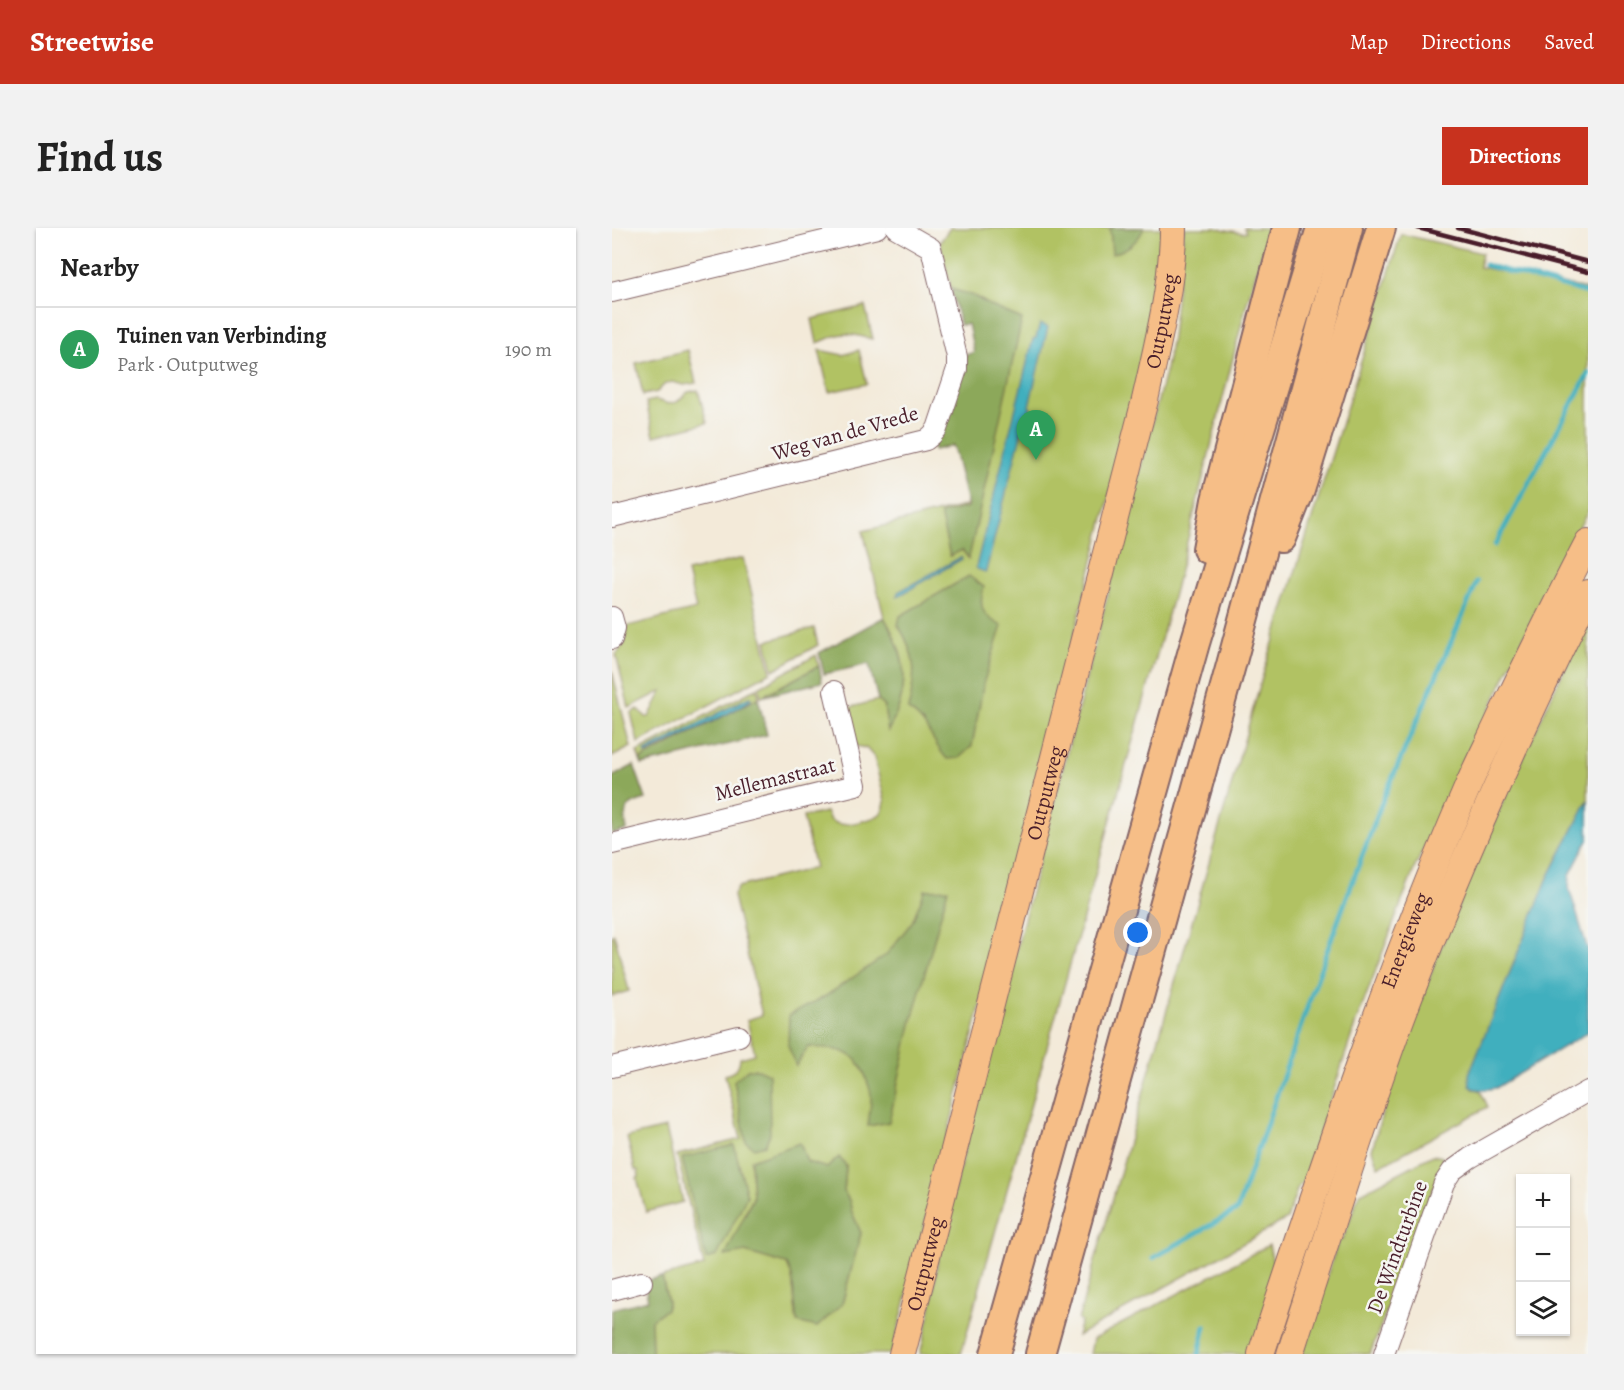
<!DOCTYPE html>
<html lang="en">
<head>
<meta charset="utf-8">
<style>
  :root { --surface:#fff; --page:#f2f2f2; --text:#222; --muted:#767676; --line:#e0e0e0; --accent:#c8321e }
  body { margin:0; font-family:Alegreya,serif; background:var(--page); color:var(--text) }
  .controls { position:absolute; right:18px; bottom:18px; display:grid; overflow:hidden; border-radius:0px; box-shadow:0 2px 4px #0004 }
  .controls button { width:54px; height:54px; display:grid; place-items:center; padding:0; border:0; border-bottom:2px solid var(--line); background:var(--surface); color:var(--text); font:30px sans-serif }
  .you { position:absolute; left:526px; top:705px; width:21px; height:21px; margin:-15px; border:4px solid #fff; border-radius:50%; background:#1a73e8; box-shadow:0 0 0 9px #1a73e833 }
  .badge { display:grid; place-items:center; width:39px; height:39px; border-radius:50%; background:var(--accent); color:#fff; font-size:20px; font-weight:700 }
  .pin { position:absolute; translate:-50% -50px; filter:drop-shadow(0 2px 3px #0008) }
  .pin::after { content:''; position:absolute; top:32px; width:21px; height:18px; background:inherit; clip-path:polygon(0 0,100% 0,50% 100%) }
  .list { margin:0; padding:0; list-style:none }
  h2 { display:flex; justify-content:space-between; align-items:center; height:78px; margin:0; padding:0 24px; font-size:26px }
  h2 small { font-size:20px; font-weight:400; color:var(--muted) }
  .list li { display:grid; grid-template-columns:39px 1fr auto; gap:18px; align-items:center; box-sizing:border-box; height:84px; padding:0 24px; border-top:2px solid var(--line) }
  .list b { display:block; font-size:22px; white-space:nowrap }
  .list p { margin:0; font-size:20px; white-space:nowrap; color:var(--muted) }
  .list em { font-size:20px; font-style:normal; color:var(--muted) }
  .icon { flex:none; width:33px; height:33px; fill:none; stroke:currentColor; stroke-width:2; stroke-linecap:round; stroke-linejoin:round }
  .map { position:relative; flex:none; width:976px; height:1126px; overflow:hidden; border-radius:0px }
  header { display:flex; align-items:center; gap:36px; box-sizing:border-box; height:84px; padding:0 30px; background:var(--accent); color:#fff }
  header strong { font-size:28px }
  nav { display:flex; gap:33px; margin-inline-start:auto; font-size:21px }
  .intro { display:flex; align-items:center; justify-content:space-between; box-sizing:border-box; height:144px; padding:0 36px }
  h1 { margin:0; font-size:42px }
  .button { padding:15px 27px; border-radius:0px; background:var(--accent); color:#fff; font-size:21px; font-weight:700 }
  main { display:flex; gap:36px; padding:0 36px }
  aside { flex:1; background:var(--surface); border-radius:0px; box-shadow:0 2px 4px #0004 }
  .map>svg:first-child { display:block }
</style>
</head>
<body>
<header>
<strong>Streetwise</strong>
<nav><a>Map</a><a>Directions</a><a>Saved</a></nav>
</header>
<div class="intro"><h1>Find us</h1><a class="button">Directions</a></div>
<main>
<aside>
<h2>Nearby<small></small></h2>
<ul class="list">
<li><span class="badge" style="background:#2e9e5b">A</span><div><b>Tuinen van Verbinding</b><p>Park · Outputweg</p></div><em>190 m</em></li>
</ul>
</aside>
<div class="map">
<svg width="976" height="1126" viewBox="0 0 976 1126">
  <rect width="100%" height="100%" fill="#f6f6f2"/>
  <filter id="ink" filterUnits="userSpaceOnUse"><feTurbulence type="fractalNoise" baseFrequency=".0167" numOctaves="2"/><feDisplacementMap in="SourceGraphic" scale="12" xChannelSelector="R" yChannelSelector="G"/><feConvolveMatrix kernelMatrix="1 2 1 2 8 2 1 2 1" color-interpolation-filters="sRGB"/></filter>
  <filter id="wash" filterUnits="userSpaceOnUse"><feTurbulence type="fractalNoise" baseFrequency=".008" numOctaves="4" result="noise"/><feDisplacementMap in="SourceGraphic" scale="24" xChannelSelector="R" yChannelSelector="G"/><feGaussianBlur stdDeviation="1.35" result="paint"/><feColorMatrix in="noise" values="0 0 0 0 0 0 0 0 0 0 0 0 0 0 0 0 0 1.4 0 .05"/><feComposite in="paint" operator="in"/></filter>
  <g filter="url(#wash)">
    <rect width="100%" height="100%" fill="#f3ead9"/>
    <g fill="#b1c264" stroke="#7e7048" stroke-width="1.5" fill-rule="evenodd">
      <path d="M338,0h212l1,7 -16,113 -255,1006h-240l-1,-34 15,-11 2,-6 -6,-26 42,-11 -27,-111 64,-16 -16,-64c10,-3 14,-7 15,-17l15,-4 -8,-34 15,-5 -29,-119 5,-9 77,-19 -12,-51 23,-5c2,6 6,11 13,12 6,2 36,-5 41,-10 4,-4 4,-8 5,-13l-11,-44 -8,-9 -10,-2 -12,-37 34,-9 6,7 4,23c24,-42 19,-73 -4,-113l-21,-86 104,-26 1,2 -27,7 9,42 12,-6 6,8 23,-252 -17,-10 -23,-7 -11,-47zM188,916l6,18 21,6 12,-11 7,9 -2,26 6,10 1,8 10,23 -19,71 -25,23 -20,-5 -5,-46 -5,-12 -42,-12 -1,-38 9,-16 -2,-38z"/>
      <path d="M572,0h32l27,5 3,-1 -2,-4h21l4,2 -23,76 -71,284 -214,764h-41l11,-45 9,-64 226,-876 6,-32z"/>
      <path d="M789,6l81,19 -3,14 109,22v222l-33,61 -140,295 -60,158 -51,155 -6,7 -11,32 -210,117 4,-15 -3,-1 184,-642z"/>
      <path d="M253,78l8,33c-13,-2 -26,-8 -38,-3 -7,2 -11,5 -18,7l-5,-24z"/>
      <path d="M76,122l8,33 -12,2 -12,-3 -7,2 -8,8 -14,3 -7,-32z"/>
      <path d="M207,122l24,5 16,-5 8,34 -38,8z"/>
      <path d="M86,162l9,33 -53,13 -8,-34 10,-2 13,4 8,-2 11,-10z"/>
      <path d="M131,330l28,114 -133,71 -7,-30 7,-4 8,8h3l13,-26 -33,17 -13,-53 9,-12 3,-17 68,-17 -9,-37z"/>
      <path d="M976,394v178l-41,80 -74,209 7,1 8,17 -110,60 -6,-17 19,-68 49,-133 63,-148 51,-110z"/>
      <path d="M202,400l4,17 -45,25 -7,-29z"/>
      <path d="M204,427l3,11 -58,31 -2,-10z"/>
      <path d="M0,443l19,76 -19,10z"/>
      <path d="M145,460l2,9 -119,63 -3,-8zM137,469l2,3 -24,14 -81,40v-2z"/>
      <path d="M2,706l15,57 -17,5v-61z"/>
      <path d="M54,900l17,74 -37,10 -9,-34 2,-1 -1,-7h-3l-8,-33z"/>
      <path d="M821,927l9,2 2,9 -4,5 -70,183h-68l36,-112 5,-3 16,-45z"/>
      <path d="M657,1017l5,22 -3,10 4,3 -24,74h-161l3,-15z"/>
    </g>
    <g fill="#8ca85a" stroke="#6b6442" stroke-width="1.5">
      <path d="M498,0h34c-6,14 -17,22 -32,26z"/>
      <path d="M339,61l23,7 17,10 31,13 -53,239 -7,-8 -12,6 -10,-42 28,-7 -15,-61 -19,4 -1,-6 30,-88 11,-4 -6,-28 -8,1z"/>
      <path d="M357,348l15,11c-7,21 0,30 18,39l-18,55 -12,65 -13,12 -12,1c-15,-16 -19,-38 -39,-49 8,-35 10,-53 -10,-85l2,-9z"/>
      <path d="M272,389c24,41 27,71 4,114l-4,-24 -6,-7 -9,-36 -45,10 -5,-21z"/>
      <path d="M207,438l3,16 -61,15z"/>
      <path d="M146,470l9,37 -125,30 -2,-5z"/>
      <path d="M22,537l12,34c-20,5 -24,11 -19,31l-15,4v-57z"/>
      <path d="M336,661l-36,131 -23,102 -21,4c1,-10 3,-20 3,-29 0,-7 -3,-13 -5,-19 -8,-29 -32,-30 -58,-31l-12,19 -8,-21 1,-30 35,-18 62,-42 26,-33 13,-32z"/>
      <path d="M136,841h9l12,5 1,60 -5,11 -11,3 -8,-6 -12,-61z"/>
      <path d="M188,915l7,19 20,6 12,-11 7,9 -2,26 6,10 1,8 10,23 -19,71 -25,23 -20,-5 -5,-46 -5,-12 -42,-12 -20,4 28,-58 -2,-38z"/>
      <path d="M122,917l13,51 -30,60 -11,3 -24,-101z"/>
      <path d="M50,1049l6,26 -2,6 -15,11 1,34h-40v-45l36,-9 -4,-19z"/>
    </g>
    <g fill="#41afbe" stroke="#466774" stroke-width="1.5">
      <path d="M428,96l8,3 -19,79 2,3 -5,6 -40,156 -1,1 -8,-3 -1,-2 57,-228 3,-1z"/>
      <path d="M349,329l1,2 -65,38 1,-5z"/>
      <path d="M137,469l2,1v2l-24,14 -81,40 -1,-2z"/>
      <path d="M976,572v40l-18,35 -1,13 19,62v82l-92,56c-9,1 -19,4 -26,-2l-1,-12 78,-194z"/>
    </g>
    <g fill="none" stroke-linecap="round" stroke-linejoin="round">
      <g stroke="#41afbe" stroke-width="5">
        <path d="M873,37l103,28"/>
        <path d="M883,317l93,-171"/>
        <path d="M541,1030l84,-48 87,-251 58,-157 95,-220"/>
        <path d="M587,1126l6,-28"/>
      </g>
    </g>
  </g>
  <g filter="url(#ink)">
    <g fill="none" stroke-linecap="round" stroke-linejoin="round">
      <g stroke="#856668" stroke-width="22">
        <g id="minor">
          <path d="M0,64l265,-64"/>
          <path d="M0,289l314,-77 6,-5 5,-6 20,-60v-12l-26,-109 -35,-20"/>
          <path d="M0,389l3,11 -3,11"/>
          <path d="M0,616l244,-59 -22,-94"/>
          <path d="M0,839l127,-31"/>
          <path d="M0,1062l30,-8"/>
          <path d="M772,1126l60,-171 8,-12 18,-13 118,-67"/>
        </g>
      </g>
      <g stroke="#856668" stroke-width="28">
        <g id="major">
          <path id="s1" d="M290,1126l243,-954c12,-54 28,-117 28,-172"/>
          <path id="s2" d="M649,1126c63,-192 126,-382 207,-568 10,-23 22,-46 33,-70 28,-58 57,-117 87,-174"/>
          <path d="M678,1126c35,-108 68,-217 107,-324 55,-149 120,-294 191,-437"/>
        </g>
      </g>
      <g stroke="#856668" stroke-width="32">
        <g id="highway">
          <path d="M669,310l19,-48 81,-262"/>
          <path d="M595,321l9,-49 71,-272"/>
          <path d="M383,1126l200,-711 126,-415"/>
          <path d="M428,1126l191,-689 117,-437"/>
        </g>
      </g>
      <use href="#minor" stroke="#fff" stroke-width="20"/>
      <use href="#major" stroke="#f6be87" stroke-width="26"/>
      <use href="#highway" stroke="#f6be87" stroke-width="28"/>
      <g stroke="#4a1f2b" stroke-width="4.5">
        <path d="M806,0l170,44"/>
        <path d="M846,0l130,34"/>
      </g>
    </g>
  </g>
  <g text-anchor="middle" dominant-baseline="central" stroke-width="5" stroke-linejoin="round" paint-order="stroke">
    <g font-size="21" fill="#4a1f2b" stroke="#f6f6f2">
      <text stroke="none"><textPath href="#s1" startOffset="1065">Outputweg</textPath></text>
      <text transform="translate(233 205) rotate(-16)">Weg van de Vrede</text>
      <text transform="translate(163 551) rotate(-14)">Mellemastraat</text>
      <text stroke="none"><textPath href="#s1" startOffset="579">Outputweg</textPath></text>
      <text stroke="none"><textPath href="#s2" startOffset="438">Energieweg</textPath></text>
      <text transform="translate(785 1019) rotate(-70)">De Windturbine</text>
      <text stroke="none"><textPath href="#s1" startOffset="93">Outputweg</textPath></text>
    </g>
  </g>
</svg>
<div class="controls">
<button>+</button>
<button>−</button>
<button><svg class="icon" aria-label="layers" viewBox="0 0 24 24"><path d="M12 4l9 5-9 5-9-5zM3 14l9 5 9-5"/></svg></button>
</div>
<div class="you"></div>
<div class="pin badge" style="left:424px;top:232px;background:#2e9e5b">A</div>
</div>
</main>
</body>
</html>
